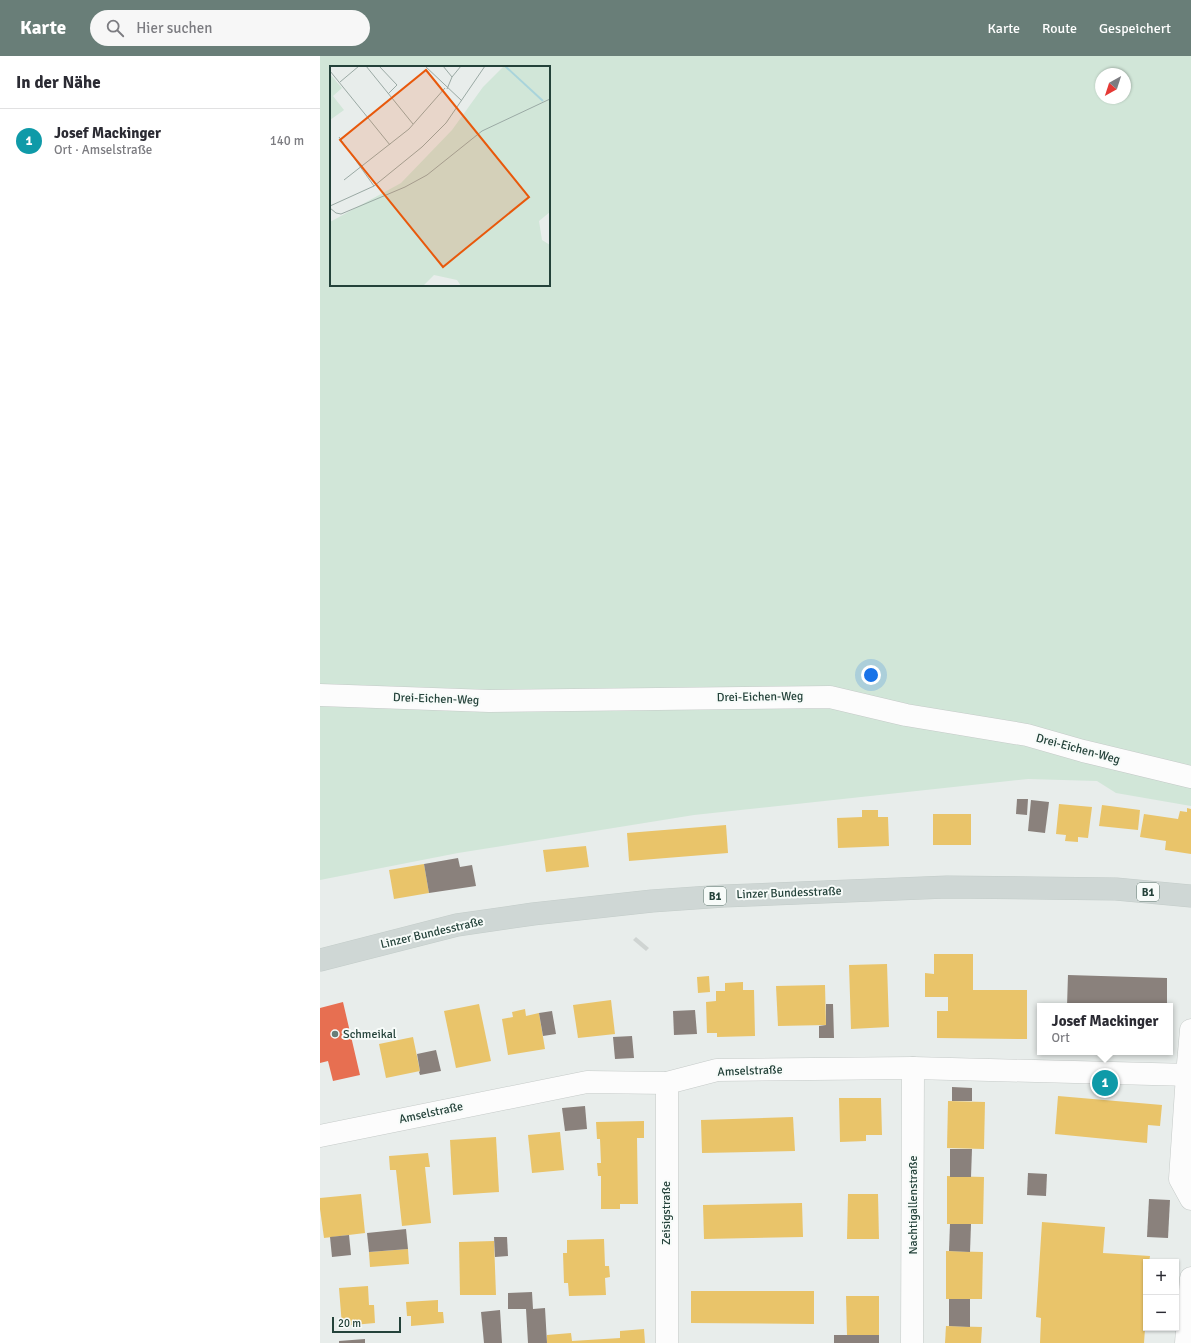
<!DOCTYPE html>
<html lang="de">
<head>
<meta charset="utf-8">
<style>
  :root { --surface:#fff; --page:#f7f7f7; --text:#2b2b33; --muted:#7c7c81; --line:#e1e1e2; --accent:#697e78 }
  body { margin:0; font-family:Signika,sans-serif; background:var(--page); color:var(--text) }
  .controls { position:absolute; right:12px; bottom:12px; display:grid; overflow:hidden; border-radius:0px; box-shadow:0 1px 3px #0004 }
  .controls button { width:36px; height:36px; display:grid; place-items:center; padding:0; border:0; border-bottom:1px solid var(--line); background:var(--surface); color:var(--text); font:20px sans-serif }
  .compass { position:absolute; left:775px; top:12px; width:36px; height:36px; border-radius:50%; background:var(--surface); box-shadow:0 1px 3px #0004; rotate:219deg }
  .scale { position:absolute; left:12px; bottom:10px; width:69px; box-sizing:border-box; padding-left:4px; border:2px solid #24423a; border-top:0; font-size:11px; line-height:14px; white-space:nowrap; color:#24423a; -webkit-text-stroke:3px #f7fbf9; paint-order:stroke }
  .you { position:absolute; left:551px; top:619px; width:14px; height:14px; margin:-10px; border:3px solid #fff; border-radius:50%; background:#1a73e8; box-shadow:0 0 0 6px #1a73e833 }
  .badge { display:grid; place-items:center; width:26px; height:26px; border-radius:50%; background:var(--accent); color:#fff; font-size:13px; font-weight:700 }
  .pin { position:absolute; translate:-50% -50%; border:2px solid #fff; box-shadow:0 1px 4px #0006 }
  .popup { position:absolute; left:717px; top:947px; width:136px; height:52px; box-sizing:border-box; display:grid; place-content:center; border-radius:0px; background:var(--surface); filter:drop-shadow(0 1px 3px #0005); font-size:13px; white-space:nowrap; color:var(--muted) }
  .popup b { font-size:15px; color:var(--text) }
  .popup::after { content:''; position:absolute; left:50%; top:100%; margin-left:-8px; border:8px solid transparent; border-top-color:var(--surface) }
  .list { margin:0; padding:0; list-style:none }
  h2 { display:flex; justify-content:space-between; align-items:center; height:52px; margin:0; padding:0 16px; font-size:17px }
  h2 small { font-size:13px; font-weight:400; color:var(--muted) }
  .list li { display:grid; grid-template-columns:26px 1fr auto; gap:12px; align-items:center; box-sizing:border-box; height:64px; padding:0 16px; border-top:1px solid var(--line) }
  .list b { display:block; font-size:15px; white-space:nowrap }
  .list p { margin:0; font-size:13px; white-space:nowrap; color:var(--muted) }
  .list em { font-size:13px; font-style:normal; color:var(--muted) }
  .icon { flex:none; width:22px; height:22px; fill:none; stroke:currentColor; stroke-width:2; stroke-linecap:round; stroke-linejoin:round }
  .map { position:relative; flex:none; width:871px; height:1287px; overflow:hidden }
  header { display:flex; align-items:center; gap:24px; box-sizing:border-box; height:56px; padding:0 20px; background:var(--accent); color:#fff }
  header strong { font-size:19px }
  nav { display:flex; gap:22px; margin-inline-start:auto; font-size:14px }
  .search { width:280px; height:36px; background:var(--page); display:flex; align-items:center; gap:10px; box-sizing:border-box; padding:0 14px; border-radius:22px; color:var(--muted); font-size:15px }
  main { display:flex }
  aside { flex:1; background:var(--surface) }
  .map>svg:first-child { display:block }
</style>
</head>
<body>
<header>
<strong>Karte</strong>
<div class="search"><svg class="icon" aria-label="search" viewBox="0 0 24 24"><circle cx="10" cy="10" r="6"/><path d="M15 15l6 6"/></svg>Hier suchen</div>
<nav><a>Karte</a><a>Route</a><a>Gespeichert</a></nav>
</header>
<main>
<aside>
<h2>In der Nähe<small></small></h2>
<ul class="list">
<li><span class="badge" style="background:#0f9aa8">1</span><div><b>Josef Mackinger</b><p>Ort · Amselstraße</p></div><em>140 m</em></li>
</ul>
</aside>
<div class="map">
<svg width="871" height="1287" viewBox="0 0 871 1287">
  <rect width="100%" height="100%" fill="#e8edeb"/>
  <path fill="#d1e6d8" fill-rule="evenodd" d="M0,0h871v750l-75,-13 -19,-12 -69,-2 -334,36 -236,38 -138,27zM11,11h218v218h-218zM781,18h24v24h-24z"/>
  <g fill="#e9c46a">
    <path d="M739,748l33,3 -4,31 -10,-1v5l-13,-1 1,-6 -10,-1z"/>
    <path d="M782,749l38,5 -2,20 -39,-4z"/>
    <path d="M867,752l4,1v45l-26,-4 1,-9 -26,-4 4,-23 34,5 2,-8 7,1z"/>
    <path d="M542,754h16v7h10l1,29 -51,2 -1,-30 25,-1z"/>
    <rect x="613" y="758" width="38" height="31"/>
    <path d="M406,769l2,28 -99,8 -2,-28z"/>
    <path d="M266,790l3,21 -43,5 -3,-22z"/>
    <path d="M104,808l5,29 -35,6 -5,-29z"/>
    <path d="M614,898h39v36h54v49l-90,-1v-27h11v-14h-23v-24l9,1z"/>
    <path d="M567,908l2,63 -38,2 -2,-64z"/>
    <path d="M389,920l1,16 -12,1 -1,-16z"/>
    <path d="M423,926v8h11l1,46 -38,1v-4h-10l-1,-31 10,-1v-10h9v-8z"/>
    <path d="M505,929l1,40 -48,1 -2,-40z"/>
    <path d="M291,944l4,34 -37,4 -5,-33z"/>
    <path d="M159,948l12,57 -35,7 -12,-57z"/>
    <path d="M205,953l1,7 13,-3 6,36 -37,6 -6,-36 11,-2 -1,-5z"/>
    <path d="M93,981l7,34 -34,7 -7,-34z"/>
    <path d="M738,1040l104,9 -2,21 -12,-1 -1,18 -92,-9z"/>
    <path d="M519,1042h42l1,37h-16v6l-26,1z"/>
    <path d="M628,1045l37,1 -1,47 -37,-1z"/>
    <path d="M473,1061l2,34 -93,2 -1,-33z"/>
    <path d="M324,1065v17h-7l1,66h-18v5h-19v-33h-3l-1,-13h4l-1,-24h-3l-1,-17z"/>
    <path d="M240,1076l4,38 -32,3 -4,-38z"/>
    <path d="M176,1081l3,55 -46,3 -3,-55z"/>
    <path d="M108,1097l2,14h-5l6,56 -29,3 -6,-56h-6l-1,-14z"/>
    <path d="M627,1120l37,1 -1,47h-36z"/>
    <path d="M41,1138l4,39 -41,5 -4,-29v-11z"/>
    <path d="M528,1138h30l1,45h-32z"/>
    <path d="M482,1147l1,34 -99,2 -1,-34z"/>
    <path d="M722,1166l63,5 -2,26 47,3 -1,6h-3v52l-2,29h-104l1,-25 -5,-1z"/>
    <path d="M284,1183l1,27h4l1,11 -5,1 1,17 -37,1 -1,-13h-4l-1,-30h4v-13z"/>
    <path d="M174,1185l2,54h-36l-1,-53z"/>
    <path d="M88,1193l1,15 -39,3 -1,-15z"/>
    <path d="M626,1195l37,1 -1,47h-36z"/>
    <path d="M48,1230l1,19h5l1,18 -33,3 -3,-38z"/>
    <path d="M371,1235h123v33l-123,-1z"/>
    <path d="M526,1240h33v39h-32z"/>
    <path d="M118,1244v12h5l1,11 -33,3v-10h-4l-1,-14z"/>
    <path d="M626,1270l36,1 -1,16h-36z"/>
    <path d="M324,1273l1,14h-98v-8l24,-2 1,8 48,-3v-7z"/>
  </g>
  <path fill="#e76f51" d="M23,946l17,73 -27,6 -5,-20 -8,2v-55z"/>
  <g fill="#8a817c">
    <path d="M697,743h11l-1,16 -11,-1z"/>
    <path d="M711,744l18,2 -4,31 -17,-2z"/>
    <path d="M138,802l2,9 12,-2 4,21 -47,7 -5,-29z"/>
    <path d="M748,919l99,3v28h-100z"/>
    <path d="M506,948h7l1,34h-15v-12l7,-1z"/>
    <path d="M375,954l2,24 -23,1 -1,-24z"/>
    <path d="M232,955l4,23 -13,2 -4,-23z"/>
    <path d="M312,980l2,22 -19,1 -2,-22z"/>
    <path d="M116,994l5,21 -21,4 -1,-3 1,-1 -3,-17z"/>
    <path d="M632,1031l20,1v13h-20z"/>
    <path d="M265,1050l2,23 -22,2 -3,-23z"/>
    <path d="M630,1093h22l-1,28h-21z"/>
    <path d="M708,1117l19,1 -1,22 -19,-1z"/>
    <path d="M829,1143l21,1 -2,38 -21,-1z"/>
    <path d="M630,1168h21l-1,28 -21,-1z"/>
    <path d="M86,1173l2,20 -39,3 -2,-19z"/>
    <path d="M29,1179l2,20 -19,2 -2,-20z"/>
    <path d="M174,1181h13l1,19 -13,1z"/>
    <path d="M212,1236l1,17 12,-1 2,35h-19l-2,-34h-18v-16z"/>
    <path d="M629,1243h21v28l-21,-1z"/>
    <path d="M180,1254l2,33h-18l-3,-31z"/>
    <rect x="514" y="1279" width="45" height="8"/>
    <path d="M45,1283v4h-26v-2z"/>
  </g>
  <path fill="#cfd4d2" d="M316,881l13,11 -3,3 -13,-11z"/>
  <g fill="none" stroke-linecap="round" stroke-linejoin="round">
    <g stroke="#c5cac8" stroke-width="23">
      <g id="minor">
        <path d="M0,639l169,6 341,-4 76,18 121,20 56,16 108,26"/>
        <path d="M871,974l-4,45 -7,104 11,20"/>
        <path d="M0,1080l267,-54 80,1 50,-13 196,-2 278,7"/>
        <path d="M347,1287v-260"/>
        <path d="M592,1287l1,-275"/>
        <path d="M866,1287l5,-65"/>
      </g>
    </g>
    <g stroke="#c3ccc9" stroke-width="23">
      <path id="major" d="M0,904l137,-35 76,-11 119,-13 72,-5 223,-9 169,2 75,7"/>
    </g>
    <use href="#minor" stroke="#fcfcfc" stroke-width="22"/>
    <use href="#major" stroke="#cfd7d5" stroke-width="22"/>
  </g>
  <circle fill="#697e78" stroke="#f7fbf9" stroke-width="1.5" cx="15" cy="978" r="4"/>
  <g text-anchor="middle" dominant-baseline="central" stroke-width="4" stroke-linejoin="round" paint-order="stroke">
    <g fill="#f7fbf9" stroke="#637a73" stroke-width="1">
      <rect x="817" y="827" width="22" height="18" rx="3"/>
      <rect x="384" y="831" width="22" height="18" rx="3"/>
    </g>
    <g font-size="11" font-weight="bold" fill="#24423a">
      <text x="828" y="836">B1</text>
      <text x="395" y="840">B1</text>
    </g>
    <g font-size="12" fill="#24423a" stroke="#f7fbf9">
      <text transform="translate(440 641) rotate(-1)">Drei-Eichen-Weg</text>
      <text transform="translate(116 643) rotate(2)">Drei-Eichen-Weg</text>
      <text transform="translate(758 693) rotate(15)">Drei-Eichen-Weg</text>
      <text transform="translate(469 837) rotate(-2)">Linzer Bundesstraße</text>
      <text transform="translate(112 877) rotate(-13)">Linzer Bundesstraße</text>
      <text transform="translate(430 1015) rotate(-2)">Amselstraße</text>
      <text transform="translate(111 1057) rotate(-12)">Amselstraße</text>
      <text transform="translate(593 1149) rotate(-90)">Nachtigallenstraße</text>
      <text transform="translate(346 1157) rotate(-90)">Zeisigstraße</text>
    </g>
    <g font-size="12" fill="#24423a" stroke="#f7fbf9" text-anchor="start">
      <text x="23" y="978">Schmeikal</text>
    </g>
  </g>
  <g transform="translate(10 10)">
    <rect width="220" height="220" fill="#e8edeb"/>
    <path d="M174,0h46v146l-11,9 3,19 8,5v41h-89l-4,-6 -23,-5 -11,11h-93v-64l71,-39 51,-53 31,-43zM0,8l12,14 -9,8 11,14 -14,10z" fill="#d1e6d8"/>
    <path fill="none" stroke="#a9d4db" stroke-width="2" d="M175,0l38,35"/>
    <path fill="none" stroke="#9aa9a4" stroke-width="1" d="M36,0l47,58M49,0l18,19 -9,9M95,0l37,35M113,0l9,11 -5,12M0,5l60,74M122,11l9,-11M10,16l19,-16M9,71l35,49M14,114l65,-51 36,-41M0,140l44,-20 48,-39 24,-24 39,-57M0,142l6,5 5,1 64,-27 22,-12 55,-44 68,-32"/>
    <path fill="#e8590c" fill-opacity="0.15" stroke="#e8590c" stroke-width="2" d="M96,4l103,127 -86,70 -103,-127z"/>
    <rect width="220" height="220" fill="none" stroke="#24423a" stroke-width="2"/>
  </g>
</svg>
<div class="controls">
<button>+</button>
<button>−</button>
</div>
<svg class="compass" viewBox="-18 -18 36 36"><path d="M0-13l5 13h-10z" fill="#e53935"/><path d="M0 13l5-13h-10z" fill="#7c7c81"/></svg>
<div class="scale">20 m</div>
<div class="you"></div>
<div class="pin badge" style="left:785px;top:1027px;background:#0f9aa8">1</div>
<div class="popup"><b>Josef Mackinger</b>Ort</div>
</div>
</main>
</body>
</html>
